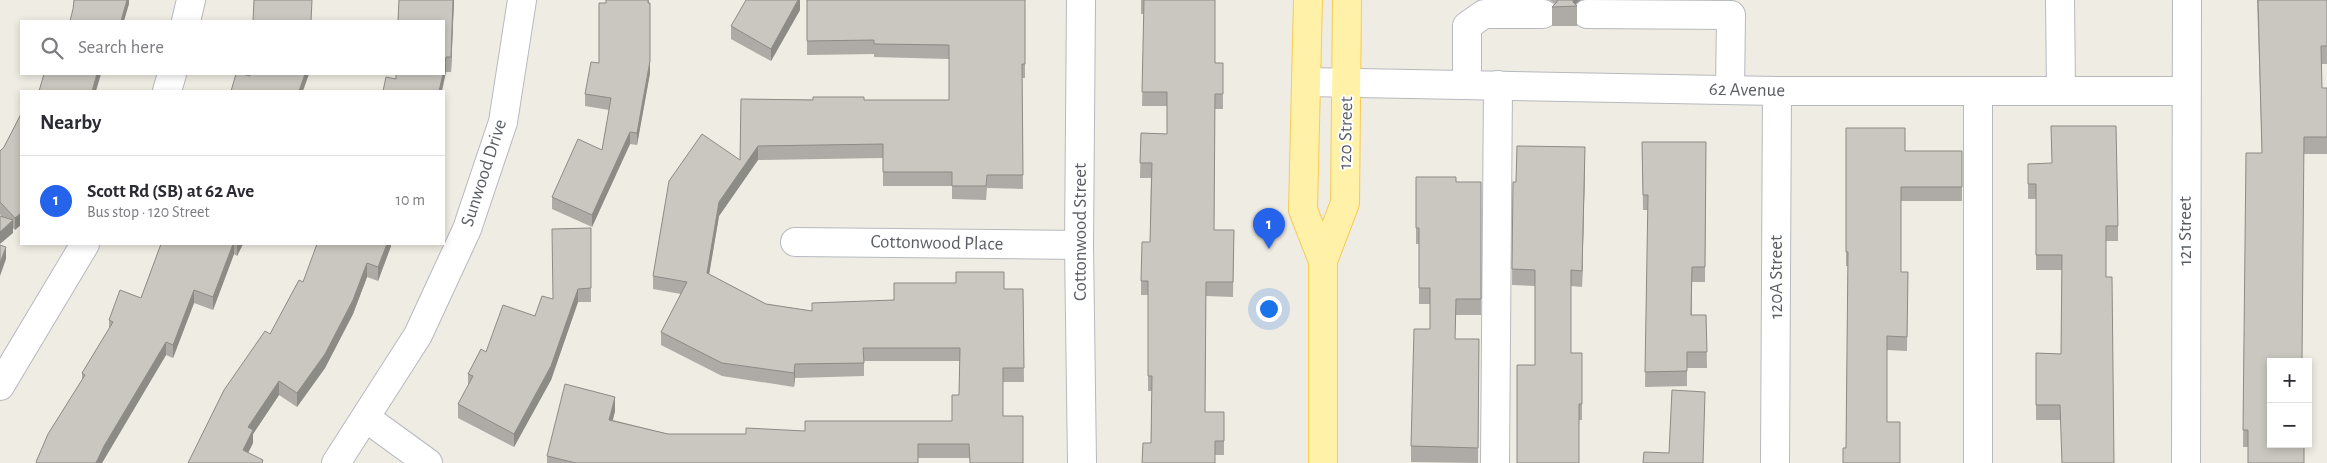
<!DOCTYPE html>
<html lang="en">
<head>
<meta charset="utf-8">
<style>
  :root { --surface:#fff; --page:#f2f2f3; --text:#2b2b33; --muted:#7c7c81; --line:#e1e1e2; --accent:#2563eb }
  body { margin:0; font-family:"Alegreya Sans",sans-serif; background:var(--page); color:var(--text) }
  .controls { position:absolute; right:15px; bottom:15px; display:grid; overflow:hidden; border-radius:0px; box-shadow:0 2px 8px #0003 }
  .controls button { width:45px; height:45px; display:grid; place-items:center; padding:0; border:0; border-bottom:1px solid var(--line); background:var(--surface); color:var(--text); font:25px sans-serif }
  .you { position:absolute; left:1268px; top:308px; width:18px; height:18px; margin:-12px; border:4px solid #fff; border-radius:50%; background:#1a73e8; box-shadow:0 0 0 8px #1a73e833 }
  .badge { display:grid; place-items:center; width:32px; height:32px; border-radius:50%; background:var(--accent); color:#fff; font-size:16px; font-weight:700 }
  .pin { position:absolute; translate:-50% -41px; filter:drop-shadow(0 1px 2px #0008) }
  .pin::after { content:''; position:absolute; top:26px; width:18px; height:15px; background:inherit; clip-path:polygon(0 0,100% 0,50% 100%) }
  .list { margin:0; padding:0; list-style:none }
  h2 { display:flex; justify-content:space-between; align-items:center; height:65px; margin:0; padding:0 20px; font-size:21px }
  h2 small { font-size:16px; font-weight:400; color:var(--muted) }
  .list li { display:grid; grid-template-columns:32px 1fr auto; gap:15px; align-items:center; box-sizing:border-box; height:90px; padding:0 20px; border-top:1px solid var(--line) }
  .list b { display:block; font-size:19px; white-space:nowrap }
  .list p { margin:0; font-size:16px; white-space:nowrap; color:var(--muted) }
  .list em { font-size:16px; font-style:normal; color:var(--muted) }
  .icon { flex:none; width:28px; height:28px; fill:none; stroke:currentColor; stroke-width:2; stroke-linecap:round; stroke-linejoin:round }
  .map { position:relative; flex:none; width:2327px; height:463px; overflow:hidden }
  .search { position:absolute; background:var(--surface); box-shadow:0 2px 8px #0003; left:20px; top:20px; width:425px; height:55px; display:flex; align-items:center; gap:12px; box-sizing:border-box; padding:0 18px; border-radius:0px; color:var(--muted); font-size:19px }
  .panel { position:absolute; background:var(--surface); box-shadow:0 2px 8px #0003; left:20px; top:90px; width:425px; height:155px; border-radius:0px }
  .map>svg:first-child { display:block }
</style>
</head>
<body>
<div class="map">
<svg width="2327" height="463" viewBox="0 0 2327 463">
  <rect width="100%" height="100%" fill="#efece3"/>
  <g fill="none" stroke-linecap="round" stroke-linejoin="round">
    <g stroke="#b6b9be" stroke-width="30">
      <g id="minor">
        <path d="M1081,0l-2,245 3,218"/>
        <path d="M2060,0l1,91"/>
        <path d="M1587,14l144,1 -1,75"/>
        <path d="M186,21l5,-21"/>
        <path d="M1307,82l470,9h409"/>
        <path d="M1467,84v-58l17,-12h59"/>
        <path d="M167,91l5,-17"/>
        <path d="M795,242l284,3"/>
        <path d="M0,386l85,-142"/>
        <path d="M366,418l62,45"/>
        <path d="M336,463l82,-128 49,-106 36,-107 19,-122"/>
        <path d="M1495,463l3,-378"/>
        <path d="M1775,463l2,-372"/>
        <path d="M1978,463v-372"/>
        <path d="M2186,463l1,-463"/>
      </g>
    </g>
    <g stroke="#f7cb54" stroke-width="30">
      <g id="major">
        <path d="M1308,0l-5,210 20,51"/>
        <path d="M1323,463v-202l22,-58 2,-203"/>
      </g>
    </g>
    <use href="#minor" stroke="#fff" stroke-width="28"/>
    <use href="#major" stroke="#fff2a8" stroke-width="28"/>
  </g>
  <g fill="#aeaaa5">
    <path d="M399,0h55l-3,72h-5l-50,7z"/>
    <path d="M606,0h43l1,73 -13,72 -7,-1 -38,83 -40,-18v-12l50,-47 7,-40 -24,-4v-12l14,-31z"/>
    <path d="M800,0v10l-29,51 -40,-22v-13z"/>
    <path d="M807,0h218v78h-3l1,111 -36,-1 -1,12 -34,-1v-13h-69v-28l-125,2 -39,56 -10,58 57,30 46,7 82,-11 110,-11h19l1,93h-21l-34,76h-51v5h-371v-7l68,-45 -2,9 55,14h78l59,-3 147,-10 7,-26 1,-34h-96v15l-69,2 -1,9 -72,-11 -61,-31v-13l20,-38 -28,-5v-13l87,-116 1,-61 123,1h85v-41l-75,-2v-3l-67,1z"/>
    <path d="M1141,0h74v63l8,14v32h-8l-1,121h20l-1,67 -27,-1 -1,116h19v43h-9l-64,-12 1,-52h-4v-96h-7v-14l9,-39 1,-64h-11l1,-45 26,1v-28h-25l2,-92h-3z"/>
    <path d="M1548,0h33l-2,1 -4,3 2,2v20h-25v-19l3,-3 -4,-3z"/>
    <path d="M2257,0h70v64h-5v24h5v66h-23l-56,293h-5l1,-106 18,-188z"/>
    <path d="M21,114l-6,116 -2,-2v5l-13,-19v-63l4,-4z"/>
    <path d="M1846,128l59,23h57v50h-61v71h7l-1,79 -20,-1 -41,98 2,-182h-2z"/>
    <path d="M1642,142h64l-1,140h-13v33h14l1,53h-20v18l-42,1 3,-177h-5z"/>
    <path d="M1585,163l-3,124 -11,-1v67h11v67h-3l-44,-55v-79l-23,-1 1,-103h3z"/>
    <path d="M2028,164l90,62v15h-12l-46,179h-24v-67l25,1 1,-84h-26v-71h-8z"/>
    <path d="M1416,177l40,5h25v133h-25l-1,24h24l-1,124 -67,-1v-16l19,-117v-25h-11v-60h-3z"/>
    <path d="M591,228v74h-13l-27,78 -37,67 -56,-29v-14l10,-17v-13l85,-75z"/>
    <path d="M161,244h82l-6,12 -3,-2 -21,56 -19,-7 -21,55 -7,-3 -64,108h-66l46,-83v-7l27,-44v-9l32,-22z"/>
    <path d="M391,244v2l-13,35 -11,-4 -14,37 -28,54 -28,39 -18,-12 -26,39v9l-5,10 15,10h-75l115,-181z"/>
  </g>
  <g fill="#8d8b86">
    <path d="M127,0h2v4l-5,17h-3z"/>
    <path d="M453,0h1l-3,72v-15z"/>
    <path d="M798,0h2v10l-29,51v-12z"/>
    <path d="M1571,0h10l-2,1 -5,5z"/>
    <path d="M446,57v15l-4,19h-3l4,-17h1v-5z"/>
    <path d="M650,61v12l-13,72v-12z"/>
    <path d="M97,74h4l-5,17h-4z"/>
    <path d="M305,74h4l-6,17h-4z"/>
    <path d="M630,132v12l-38,83v-12z"/>
    <path d="M758,146v14l-39,56 -12,71v-14l12,-71z"/>
    <path d="M1585,147v16l-3,124v-16z"/>
    <path d="M21,213v12l-6,5v-12z"/>
    <path d="M13,220v13l-13,11v-12z"/>
    <path d="M233,244h1v10l-21,56v-13z"/>
    <path d="M237,244h6l-6,12z"/>
    <path d="M387,244h4v2l-13,35v-14z"/>
    <path d="M6,247v12l-6,17v-13z"/>
    <path d="M367,263v14l-14,37 -28,54 -28,39v-14z"/>
    <path d="M578,289v13l-27,78 -37,67v-13z"/>
    <path d="M194,290v13l-21,55v-13z"/>
    <path d="M166,342v13l-64,108h-6l8,-17z"/>
    <path d="M795,364v14l-1,9v-14z"/>
    <path d="M279,381v14l-26,39v9l-10,20v-13l5,-23z"/>
    <path d="M615,397v14l-6,22v-13z"/>
  </g>
  <g fill="#cac6c0" stroke="#8d8b86">
    <path d="M74,0h53l-6,21h-51l3,-12z"/>
    <path d="M254,0h58l-1,21h-58z"/>
    <path d="M399,0h54l-2,57h-5l-2,12v-48h-46z"/>
    <path d="M606,0h42v3h2v58l-13,72 -7,-1 -38,83 -40,-18 26,-58 24,11 9,-52 -26,-4 6,-32 8,1v-60h7z"/>
    <path d="M746,0h52l-27,49 -40,-23z"/>
    <path d="M807,0h218v64h-3l1,111h-36l-1,11h-34v-14h-69v-28l-125,2 -39,56 -12,71 59,31 46,7v-8l82,-3v-17h62v-11h48v17h19l1,79h-21v48h20v47h-53l-1,-19h-51v19h-342l-29,-7 18,-72 50,13 -6,23 59,14h78v-6l59,3v-10h147v-26h7l1,-47h-97l1,15 -69,1 -1,9 -72,-10 -61,-31 26,-50 -34,-6 16,-95 33,-47 38,26 1,-61 72,1v-3h51v3h85v-55l-75,-1v-4l-67,1z"/>
    <path d="M1144,0h71v63h8v31h-8l-1,136h20l-1,52h-27l-1,130h19v29h-9v22h-73l1,-20h8l1,-67h-4v-95h-7l1,-39h8l2,-79h-12l1,-30 26,1v-42h-25z"/>
    <path d="M1557,0h16v2l4,4 -25,1 5,-5z"/>
    <path d="M2258,0h69v46h-6l1,42h5v49h-23l-2,225h-31v82h33v19h-56v-33h-5l3,-277h16z"/>
    <path d="M44,74h53l-5,17h-53z"/>
    <path d="M236,74h6l8,2 1,-2h54l-6,17h-68z"/>
    <path d="M396,74h47l-4,17h-56l3,-14 10,2z"/>
    <path d="M21,114v99l-6,5 -15,-16v-51l4,-4z"/>
    <path d="M2051,126h65l2,100h-12v51h6l2,186h-52l-2,-58h-24v-52l25,1 1,-99h-26v-71h-8v-20l24,-1z"/>
    <path d="M1846,128h59v23h57v36h-61v85h7l-1,65 -20,-1v86h13v41h-57v-15h3l2,-196h-2z"/>
    <path d="M1642,142h64l-1,125h-13l-1,48h15l1,37h-20v19l-42,1 3,-177h-5z"/>
    <path d="M1517,146l68,1 -3,124 -11,-1v83h11v51h-3v59h-62v-98h18v-95l-23,-1 1,-87h3z"/>
    <path d="M1416,177h40v5h25v117h-25l-1,40h24l-1,109 -67,-2 3,-117h16v-41h-11v-60h-3z"/>
    <path d="M0,216l13,4 -13,12z"/>
    <path d="M591,228v60l-13,1 -27,77 -37,68 -56,-30 15,-28 -5,-2 13,-25 5,3 17,-47 32,11 7,-20 11,3 -1,-70z"/>
    <path d="M161,244h72l-20,53 -19,-7 -21,55 -7,-3 -62,104 -8,17h-58l-2,-1 12,-28 37,-59 -3,-2 31,-51 -4,-2 11,-30 21,8z"/>
    <path d="M317,244h70l-9,23 -11,-4 -14,37 -28,54 -28,39 -18,-12 -31,46 5,3 -10,20 20,10 -1,3h-74l36,-73 41,-59 5,3 29,-54 4,2z"/>
    <path d="M0,245l6,2 -6,16z"/>
    <path d="M1672,390l33,2 -2,71h-60l1,-11 25,1z"/>
  </g>
  <g text-anchor="middle" dominant-baseline="central" stroke-width="4" stroke-linejoin="round" paint-order="stroke">
    <g font-size="19" fill="#5b5f64" stroke="#fff">
      <text transform="translate(1747 90) rotate(1)">62 Avenue</text>
      <text transform="translate(1346 133) rotate(-89)">120 Street</text>
      <text transform="translate(484 173) rotate(-72)">Sunwood Drive</text>
      <text transform="translate(2185 231) rotate(-90)">121 Street</text>
      <text transform="translate(1080 232) rotate(-90)">Cottonwood Street</text>
      <text transform="translate(937 243) rotate(1)">Cottonwood Place</text>
      <text transform="translate(1776 277) rotate(-90)">120A Street</text>
    </g>
  </g>
</svg>
<div class="controls">
<button>+</button>
<button>−</button>
</div>
<div class="you"></div>
<div class="pin badge" style="left:1269px;top:249px">1</div>
<div class="search"><svg class="icon" aria-label="search" viewBox="0 0 24 24"><circle cx="10" cy="10" r="6"/><path d="M15 15l6 6"/></svg>Search here</div>
<section class="panel">
<h2>Nearby<small></small></h2>
<ul class="list">
<li><span class="badge">1</span><div><b>Scott Rd (SB) at 62 Ave</b><p>Bus stop · 120 Street</p></div><em>10 m</em></li>
</ul>
</section>
</div>
</body>
</html>
